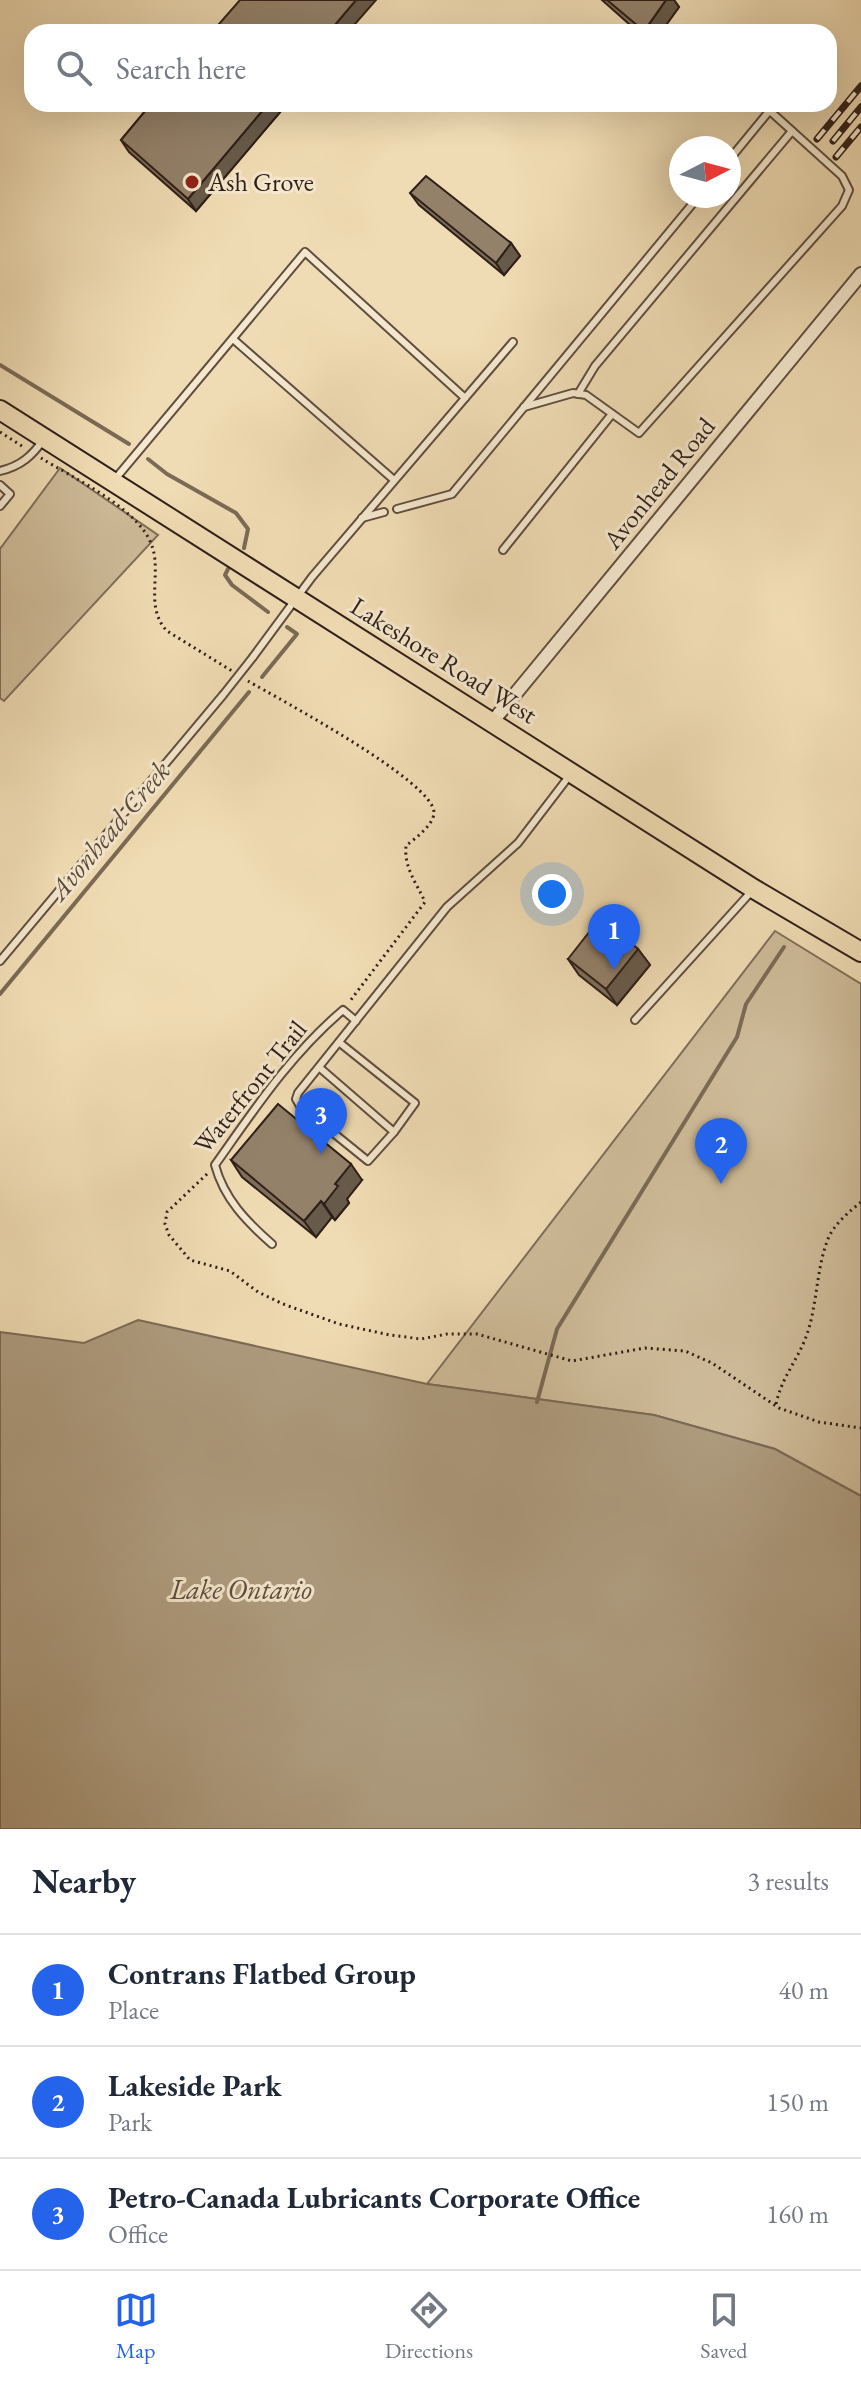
<!DOCTYPE html>
<html lang="en">
<head>
<meta charset="utf-8">
<style>
  :root { --surface:#fff; --page:#f2f2f3; --text:#1f2937; --muted:#747a83; --line:#e0e1e3; --accent:#2563eb }
  body { margin:0; font-family:"EB Garamond",serif; background:var(--page); color:var(--text) }
  .compass { position:absolute; left:669px; top:136px; width:72px; height:72px; border-radius:50%; background:var(--surface); box-shadow:0 8px 32px #0002; rotate:84deg }
  .you { position:absolute; left:552px; top:894px; width:28px; height:28px; margin:-20px; border:6px solid #fff; border-radius:50%; background:#1a73e8; box-shadow:0 0 0 12px #1a73e833 }
  .badge { display:grid; place-items:center; width:52px; height:52px; border-radius:50%; background:var(--accent); color:#fff; font-size:26px; font-weight:700 }
  .pin { position:absolute; translate:-50% -66px; filter:drop-shadow(0 2px 4px #0008) }
  .pin::after { content:''; position:absolute; top:42px; width:28px; height:24px; background:inherit; clip-path:polygon(0 0,100% 0,50% 100%) }
  .list { margin:0; padding:0; list-style:none }
  h2 { display:flex; justify-content:space-between; align-items:center; height:104px; margin:0; padding:0 32px; font-size:34px }
  h2 small { font-size:26px; font-weight:400; color:var(--muted) }
  .list li { display:grid; grid-template-columns:52px 1fr auto; gap:24px; align-items:center; box-sizing:border-box; height:112px; padding:0 32px; border-top:2px solid var(--line) }
  .list b { display:block; font-size:30px; white-space:nowrap }
  .list p { margin:0; font-size:26px; white-space:nowrap; color:var(--muted) }
  .list em { font-size:26px; font-style:normal; color:var(--muted) }
  .icon { flex:none; width:44px; height:44px; fill:none; stroke:currentColor; stroke-width:2; stroke-linecap:round; stroke-linejoin:round }
  .map { position:relative; flex:none; width:861px; height:1829px; overflow:hidden }
  .search { position:absolute; background:var(--surface); box-shadow:0 8px 32px #0002; left:24px; right:24px; top:24px; height:88px; display:flex; align-items:center; gap:20px; box-sizing:border-box; padding:0 28px; border-radius:24px; color:var(--muted); font-size:30px }
  .sheet { height:440px; background:var(--surface) }
  nav { display:flex; justify-content:space-around; align-items:center; box-sizing:border-box; height:112px; border-top:2px solid var(--line); background:var(--surface); font-size:22px; color:var(--muted) }
  nav a { display:grid; justify-items:center; gap:4px }
  nav .on { color:var(--accent) }
  .map>svg:first-child { display:block }
</style>
</head>
<body>
<div class="map">
<svg width="861" height="1829" viewBox="0 0 861 1829">
  <rect width="100%" height="100%" fill="#f0dcb4"/>
  <filter id="stains"><feTurbulence type="fractalNoise" baseFrequency=".0025" numOctaves="4"/><feColorMatrix values="0 0 0 0 .2 0 0 0 0 .09 0 0 0 0 .02 0 0 0 .5 -.17"/></filter>
  <radialGradient id="worn" r=".72"><stop offset=".6" stop-color="#630" stop-opacity="0"/><stop offset="1" stop-color="#630" stop-opacity=".3"/></radialGradient>
  <g fill="#cfbc9a" stroke="#7f6e5a" stroke-width="2">
    <path d="M60,468l98,67 -154,166 -4,-3v-149z"/>
    <path d="M775,931l86,53v512l-86,-47 -121,-34 -227,-31z"/>
  </g>
  <path fill="#ae9c7f" stroke="#7b6a56" stroke-width="2" d="M138,1320l289,64 227,31 121,34 86,47v333h-861v-497l84,11z"/>
  <g fill="none" stroke-linecap="round" stroke-linejoin="round">
    <g stroke="#7b6a56" stroke-width="4">
      <path d="M0,365l129,79"/>
      <path d="M148,459l19,15 69,39 12,16 -4,19"/>
      <path d="M228,569l-3,6 7,10 36,27"/>
      <path d="M262,677l35,-43 -10,-7"/>
      <path d="M0,994l249,-302"/>
      <path d="M537,1402l20,-73 180,-292 9,-33 38,-57"/>
    </g>
    <g stroke="#5f4e40" stroke-width="10">
      <g id="lane">
        <path d="M729,160l46,-56"/>
        <path d="M233,339l161,141"/>
        <path d="M578,394l17,-28 197,-235"/>
        <path d="M524,407l49,-14 13,2 53,38 203,-227 7,-16 -7,-14 -72,-65"/>
        <path d="M0,471c21,-5 32,-15 44,-32"/>
        <path d="M116,478l189,-226 160,146"/>
        <path d="M0,485l10,9 -10,12"/>
        <path d="M397,509l55,-15 247,-298"/>
        <path d="M362,518l22,-6"/>
        <path d="M503,550l109,-136"/>
        <path d="M253,657l59,-80 201,-235"/>
        <path d="M0,961l223,-266"/>
        <path d="M635,1020l116,-128"/>
        <path d="M320,1068l74,64 21,-29 -75,-60"/>
        <path d="M394,1132l-26,29 -68,-55 -4,-7 2,-6 149,-186 71,-64 52,-68"/>
        <path d="M272,1244c-25,-22 -48,-45 -57,-79 39,-55 76,-111 128,-155l13,11"/>
      </g>
    </g>
    <g stroke="#5f4e40" stroke-width="16">
      <path id="street" d="M493,721l368,-447"/>
    </g>
    <g stroke="#2f1f19" stroke-width="22">
      <path id="primary" d="M0,410l754,479 107,63"/>
    </g>
    <g stroke="#2f1f19" stroke-width="3" stroke-dasharray="2 4" stroke-linecap="butt">
      <path d="M0,432l25,16"/>
      <path d="M41,458c32,20 93,48 109,83 14,29 -7,65 17,90l65,40"/>
      <path d="M248,681c31,18 187,101 186,132 -1,13 -19,25 -28,33 -2,22 10,36 19,56l-75,99"/>
      <path d="M207,1174l-40,38 -2,12 4,11 21,25 40,11 28,21 25,12 56,20 51,11 31,4 26,-5h30l95,27 73,-13 40,3 27,12 67,45 40,14 42,6"/>
      <path d="M776,1404c5,-24 19,-41 28,-62 14,-33 11,-70 24,-103 6,-15 21,-27 33,-37"/>
    </g>
    <use href="#lane" stroke="#f5e8ce" stroke-width="6"/>
    <use href="#street" stroke="#f5e8ce" stroke-width="12"/>
    <use href="#primary" stroke="#f0dcb4" stroke-width="18"/>
    <g stroke="#2f1f19" stroke-width="7">
      <g id="rail">
        <path d="M817,139l44,-53"/>
        <path d="M833,141l28,-34"/>
        <path d="M836,157l25,-30"/>
      </g>
    </g>
    <use href="#rail" stroke="#f5e8ce" stroke-width="4" stroke-dasharray="12" stroke-linecap="butt"/>
    <g stroke="#5f4e40" stroke-width="10" stroke-linecap="butt">
      <path id="lane-bridge" d="M223,695l30,-38"/>
    </g>
    <use href="#lane-bridge" stroke="#f5e8ce" stroke-width="6"/>
  </g>
  <g fill="#7e6f5b" stroke="#2f1f19" stroke-width="2">
    <path d="M602,0h72l5,7 -18,25h-23z"/>
    <path d="M151,104h136l-91,107 -67,-59 -8,-12z"/>
    <path d="M410,193l101,50 9,13 -16,19 -85,-70z"/>
    <path d="M638,949l12,16 -33,40 -38,-30 -11,-16z"/>
    <path d="M231,1160l131,20 -15,19 2,4 -14,17 -3,-3 -16,20 -74,-60z"/>
  </g>
  <g fill="#675a4a" stroke="#2f1f19" stroke-width="2">
    <path d="M356,0h20l-28,32h-19z"/>
    <path d="M666,0h8l5,7 -18,25h-17z"/>
    <path d="M268,104h19l-91,107 -8,-12z"/>
    <path d="M511,243l9,13 -16,19 -8,-12z"/>
    <path d="M638,949l12,16 -33,40 -11,-16z"/>
    <path d="M351,1164l11,16 -15,19 2,4 -14,17 -11,-16 11,-20z"/>
    <path d="M321,1201l11,16 -16,20 -12,-16z"/>
  </g>
  <g fill="#93816a" stroke="#2f1f19" stroke-width="2">
    <path d="M240,0h116l-27,32h-117z"/>
    <path d="M607,0h59l-22,31z"/>
    <path d="M151,104h117l-80,95 -67,-59z"/>
    <path d="M426,176l85,67 -15,20 -86,-70z"/>
    <path d="M601,917l37,32 -32,40 -38,-30z"/>
    <path d="M278,1104l73,60 -16,20 3,2 -14,18 -3,-3 -17,20 -73,-61z"/>
  </g>
  <circle fill="#8f2418" stroke="#f5e8ce" stroke-width="3" cx="192" cy="182" r="8"/>
  <g text-anchor="middle" dominant-baseline="central" stroke-width="6" stroke-linejoin="round" paint-order="stroke">
    <g font-size="26" fill="#2f1f19" stroke="#f5e8ce" text-anchor="start">
      <text x="208" y="182">Ash Grove</text>
    </g>
    <g font-size="26" fill="#2f1f19" stroke="#f5e8ce">
      <text transform="translate(659 483) rotate(-51)">Avonhead Road</text>
      <text transform="translate(444 660) rotate(32)">Lakeshore Road West</text>
      <text transform="translate(250 1087) rotate(-51)">Waterfront Trail</text>
    </g>
    <g font-size="28" font-style="italic" fill="#5b4b3d" stroke="#f5e8ce">
      <text transform="translate(109 830) rotate(-50)">Avonhead Creek</text>
      <text x="241" y="1589">Lake Ontario</text>
    </g>
  </g>
  <rect width="100%" height="100%" filter="url(#stains)"/>
  <rect width="100%" height="100%" fill="url(#worn)"/>
</svg>
<svg class="compass" viewBox="-18 -18 36 36"><path d="M0-13l5 13h-10z" fill="#e53935"/><path d="M0 13l5-13h-10z" fill="#747a83"/></svg>
<div class="you"></div>
<div class="pin badge" style="left:614px;top:970px">1</div>
<div class="pin badge" style="left:721px;top:1184px">2</div>
<div class="pin badge" style="left:321px;top:1154px">3</div>
<div class="search"><svg class="icon" aria-label="search" viewBox="0 0 24 24"><circle cx="10" cy="10" r="6"/><path d="M15 15l6 6"/></svg>Search here</div>
</div>
<section class="sheet">
<h2>Nearby<small>3 results</small></h2>
<ul class="list">
<li><span class="badge">1</span><div><b>Contrans Flatbed Group</b><p>Place</p></div><em>40 m</em></li>
<li><span class="badge">2</span><div><b>Lakeside Park</b><p>Park</p></div><em>150 m</em></li>
<li><span class="badge">3</span><div><b>Petro-Canada Lubricants Corporate Office</b><p>Office</p></div><em>160 m</em></li>
</ul>
</section>
<nav>
<a class="on"><svg class="icon" aria-label="map" viewBox="0 0 24 24"><path d="M3 6l6-2 6 2 6-2v14l-6 2-6-2-6 2zM9 4v14M15 6v14"/></svg>Map</a>
<a><svg class="icon" aria-label="directions" viewBox="0 0 24 24"><path d="M12 3l9 9-9 9-9-9zM9 14v-3h6M13 9l2 2-2 2"/></svg>Directions</a>
<a><svg class="icon" aria-label="saved" viewBox="0 0 24 24"><path d="M7 4h10v16l-5-4-5 4z"/></svg>Saved</a>
</nav>
</body>
</html>
